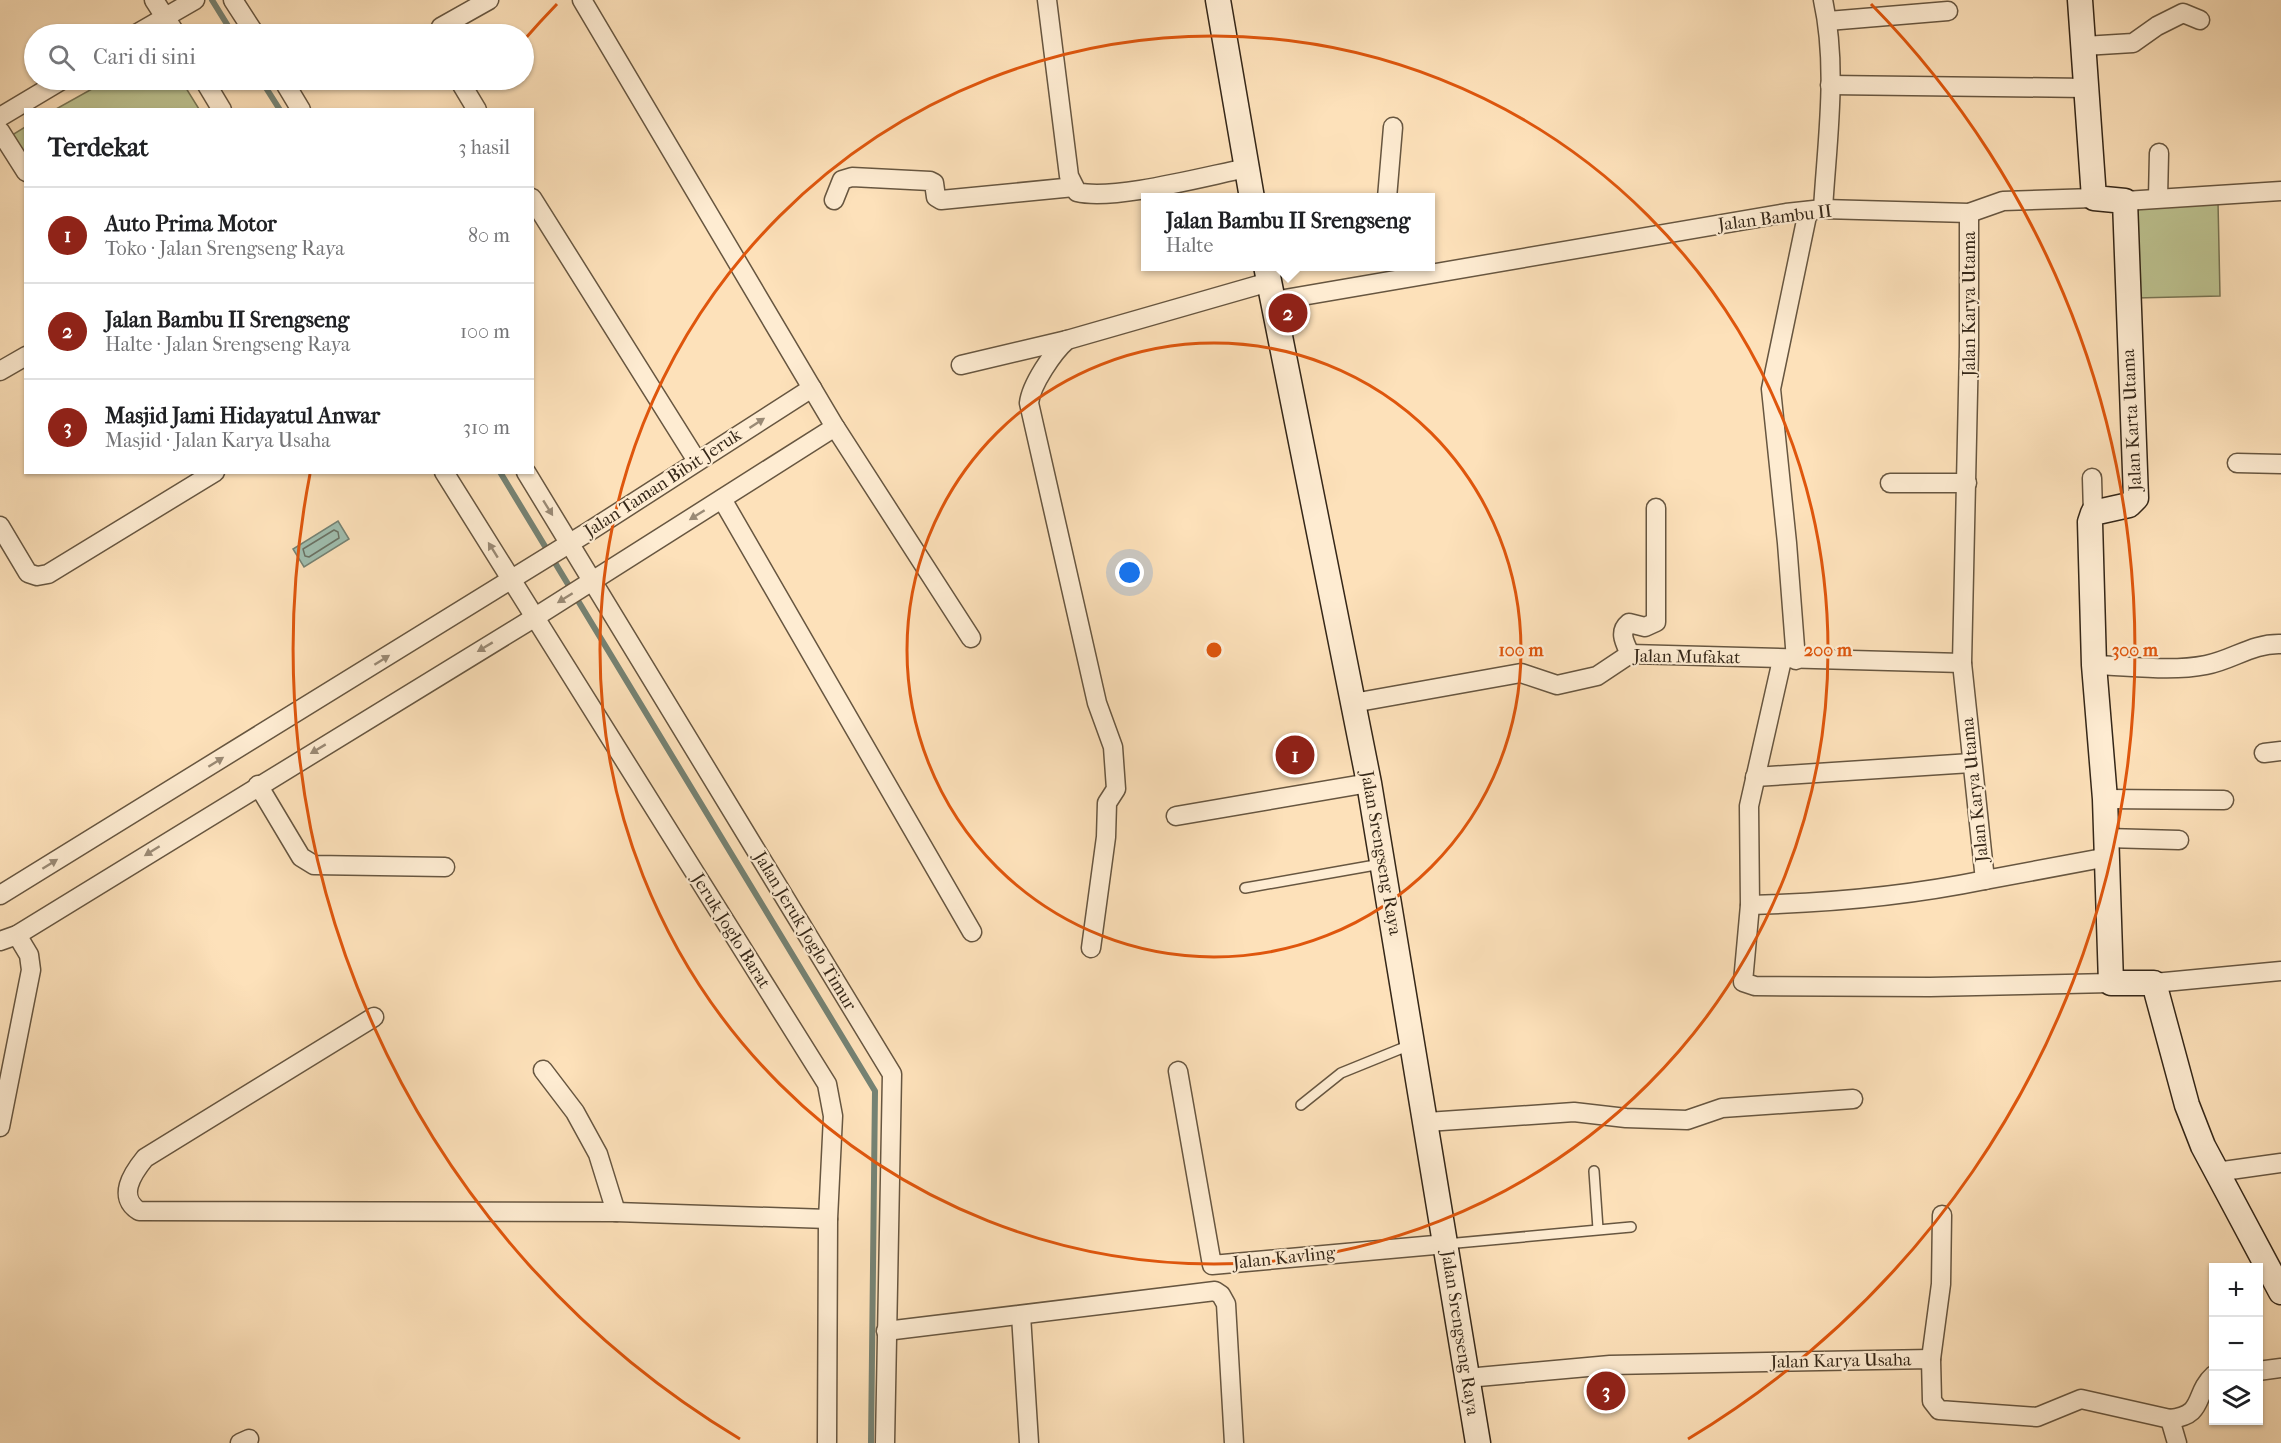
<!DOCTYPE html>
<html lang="id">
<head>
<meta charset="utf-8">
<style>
  :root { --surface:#fff; --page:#f2f2f2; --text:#202124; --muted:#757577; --line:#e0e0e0; --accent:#8f2418 }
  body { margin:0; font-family:"IM FELL French Canon",serif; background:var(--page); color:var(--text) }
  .controls { position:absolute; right:18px; bottom:18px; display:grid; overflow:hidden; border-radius:0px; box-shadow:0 2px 4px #0004 }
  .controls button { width:54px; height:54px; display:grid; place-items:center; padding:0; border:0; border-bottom:2px solid var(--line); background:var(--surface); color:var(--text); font:30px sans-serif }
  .you { position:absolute; left:1130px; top:573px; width:21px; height:21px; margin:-15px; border:4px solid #fff; border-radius:50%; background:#1a73e8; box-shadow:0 0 0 9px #1a73e833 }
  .badge { display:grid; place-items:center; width:39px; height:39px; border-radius:50%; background:var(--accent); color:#fff; font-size:20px; font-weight:700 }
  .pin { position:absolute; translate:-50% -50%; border:3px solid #fff; box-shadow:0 2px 6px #0006 }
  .popup { position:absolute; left:1141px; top:193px; width:294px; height:78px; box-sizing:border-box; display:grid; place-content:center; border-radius:0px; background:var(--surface); filter:drop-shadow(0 2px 4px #0005); font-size:20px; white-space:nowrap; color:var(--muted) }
  .popup b { font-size:22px; color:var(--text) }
  .popup::after { content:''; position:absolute; left:50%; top:100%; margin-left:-12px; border:12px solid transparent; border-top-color:var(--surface) }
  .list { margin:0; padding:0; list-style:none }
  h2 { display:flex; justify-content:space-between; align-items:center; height:78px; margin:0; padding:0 24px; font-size:26px }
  h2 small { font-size:20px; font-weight:400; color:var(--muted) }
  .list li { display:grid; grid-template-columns:39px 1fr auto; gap:18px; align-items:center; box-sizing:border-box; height:96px; padding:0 24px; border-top:2px solid var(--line) }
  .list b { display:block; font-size:22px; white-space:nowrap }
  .list p { margin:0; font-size:20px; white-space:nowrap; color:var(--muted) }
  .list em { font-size:20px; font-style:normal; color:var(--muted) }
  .icon { flex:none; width:33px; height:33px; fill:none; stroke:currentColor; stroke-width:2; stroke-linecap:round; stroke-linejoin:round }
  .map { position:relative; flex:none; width:2281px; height:1443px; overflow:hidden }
  .search { position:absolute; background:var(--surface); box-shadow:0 2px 4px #0004; left:24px; top:24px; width:510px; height:66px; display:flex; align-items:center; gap:15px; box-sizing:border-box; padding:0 21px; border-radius:33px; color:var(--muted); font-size:22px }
  .panel { position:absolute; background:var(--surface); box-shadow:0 2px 4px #0004; left:24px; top:108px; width:510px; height:366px; border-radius:0px }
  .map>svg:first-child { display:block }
</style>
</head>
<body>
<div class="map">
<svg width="2281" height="1443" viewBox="0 0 2281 1443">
  <rect width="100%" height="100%" fill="#fde1ba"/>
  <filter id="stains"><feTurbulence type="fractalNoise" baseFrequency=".00333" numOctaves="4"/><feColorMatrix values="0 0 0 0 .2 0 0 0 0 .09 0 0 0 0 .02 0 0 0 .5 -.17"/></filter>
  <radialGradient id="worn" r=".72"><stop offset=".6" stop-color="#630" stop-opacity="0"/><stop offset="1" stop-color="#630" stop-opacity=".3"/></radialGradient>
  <g fill="#bdc391" stroke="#797554" stroke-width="1.5">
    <path d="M108,80h73l18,29h-143z"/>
    <path d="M25,127v48l-21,-35z"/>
    <path d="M2218,202l2,94 -84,2 -2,-94z"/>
  </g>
  <path fill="#9fbeaf" stroke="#758273" stroke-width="1.5" d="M338,521l11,18 -45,28 -11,-18z"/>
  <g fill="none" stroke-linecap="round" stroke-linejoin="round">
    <path stroke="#6a7264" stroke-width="1.5" d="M334,530l4,2 1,6 -30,19 -4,-1 -2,-7z"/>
    <g stroke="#758273" stroke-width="6">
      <path d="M212,0l21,34"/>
      <path d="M261,80l19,30"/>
      <path d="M500,472l375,619 -4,352"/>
    </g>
    <g stroke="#675640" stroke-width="12">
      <g id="lane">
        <path d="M1245,888l136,-24"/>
        <path d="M1301,1105l40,-32 69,-28"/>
        <path d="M1594,1171l4,58"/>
        <path d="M1446,1244l185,-17"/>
      </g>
    </g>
    <g stroke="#675640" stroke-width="21">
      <g id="street">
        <path d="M154,0l22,34"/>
        <path d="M233,0l22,34"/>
        <path d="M582,0l253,427 136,211"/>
        <path d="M1047,0l22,176 8,16c37,9 129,-16 170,-24"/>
        <path d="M1828,21l120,-10"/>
        <path d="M136,34l59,-34"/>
        <path d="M438,34l3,-7 48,-27"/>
        <path d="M2084,46l49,-3 24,-17 26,-13 17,7"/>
        <path d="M204,80l18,30"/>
        <path d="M283,80l18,30"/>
        <path d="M459,80l18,30"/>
        <path d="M1830,85l256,3"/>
        <path d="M0,117l62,-37"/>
        <path d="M0,131l26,41"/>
        <path d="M532,198l165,263"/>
        <path d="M1387,198l6,-71"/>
        <path d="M2158,198l1,-45"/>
        <path d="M834,200l8,-20 10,-3 78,4 4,2 2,14 5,3 133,-13"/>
        <path d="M2125,201l156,-10"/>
        <path d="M1823,209c4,-68 15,-141 0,-209"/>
        <path d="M1969,213v134l-7,316 23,217 123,-23"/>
        <path d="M1273,301l513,-88 37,-4 146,4 34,-12 91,-3"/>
        <path d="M961,365l106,-25"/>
        <path d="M0,371l26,-15"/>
        <path d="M2237,463l44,1"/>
        <path d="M444,472l383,612 6,32 -5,103 -1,224"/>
        <path d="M526,472l366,602 -7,369"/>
        <path d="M2092,478l1,35"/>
        <path d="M1890,483h77"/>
        <path d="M722,499l250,433"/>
        <path d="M0,526l28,47 9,3 11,-2 167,-102"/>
        <path d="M1630,654c-5,-11 -12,-22 -1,-31l16,4 11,-5v-114"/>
        <path d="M1782,660l-33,146 1,99 -7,77 12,4 175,1 181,-4"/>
        <path d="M1796,660l-9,-117 -16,-154 37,-178"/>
        <path d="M2094,665c36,1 77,7 112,0 27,-5 46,-22 75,-21"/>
        <path d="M1353,703l168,-30 36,12 40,-9 33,-22 332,9"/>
        <path d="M2264,753l17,-2"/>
        <path d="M1755,777l216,-14"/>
        <path d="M258,785l43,72 13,8 131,2"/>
        <path d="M2105,799l119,1"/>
        <path d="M1176,816l193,-33"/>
        <path d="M2107,838l72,2"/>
        <path d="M0,895l588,-363 224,-144"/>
        <path d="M1750,905c79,-2 157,-9 235,-25"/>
        <path d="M0,941l17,-6 520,-319 298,-189"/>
        <path d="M1091,948l15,-111 1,-34 9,-14 -3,-42 -16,-44 -68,-300c2,-18 24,-51 38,-63l202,-58"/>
        <path d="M2154,983l127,-12"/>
        <path d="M374,1017l-229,141c-13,16 -28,39 -6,53l477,1 212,7"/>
        <path d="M543,1070l32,42 23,42 18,58"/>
        <path d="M1178,1071l34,194 234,-21"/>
        <path d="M1427,1122l147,-10 52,6 61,2 35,-12 131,-9"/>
        <path d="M0,1127l31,-157 -2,-15 -12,-20"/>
        <path d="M2216,1172l65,-9"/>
        <path d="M1021,1315l8,128"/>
        <path d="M886,1331l329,-40 6,4 5,9 8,139"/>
        <path d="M1931,1359l10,-75 1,-69"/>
        <path d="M2258,1371l23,-3"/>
        <path d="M1467,1378l143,-13 321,-6 1,42 7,9 98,7 44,-18 89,20c36,-4 23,-25 44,-44"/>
        <path d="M2170,1419l7,24"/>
        <path d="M240,1443l9,-4"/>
      </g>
    </g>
    <g stroke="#352718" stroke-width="27">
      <g id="secondary">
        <path d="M1218,0l34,198"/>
        <path d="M2080,0l14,198 31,3 11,297 -7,7 -36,8 -3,9 4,143 11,134 6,184h43l33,122 16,41 78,146"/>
        <path d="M1266,266l103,517 109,660"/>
      </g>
    </g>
    <use href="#lane" stroke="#feecd2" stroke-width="9"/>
    <use href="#street" stroke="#feecd2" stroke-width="18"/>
    <use href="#secondary" stroke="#feecd2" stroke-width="24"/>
  </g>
  <defs><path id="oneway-solid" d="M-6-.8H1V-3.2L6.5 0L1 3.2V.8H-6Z" transform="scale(1.5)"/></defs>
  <g fill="#9a8a75">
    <use href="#oneway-solid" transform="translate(757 423) rotate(-33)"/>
    <use href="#oneway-solid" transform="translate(548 508) rotate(58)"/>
    <use href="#oneway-solid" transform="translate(697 515) rotate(148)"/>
    <use href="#oneway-solid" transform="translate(493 550) rotate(-122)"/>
    <use href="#oneway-solid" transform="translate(565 598) rotate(148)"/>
    <use href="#oneway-solid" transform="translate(485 647) rotate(149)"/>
    <use href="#oneway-solid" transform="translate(382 660) rotate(-32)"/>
    <use href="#oneway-solid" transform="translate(318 749) rotate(149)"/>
    <use href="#oneway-solid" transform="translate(216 762) rotate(-32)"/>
    <use href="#oneway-solid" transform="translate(152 851) rotate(148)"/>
    <use href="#oneway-solid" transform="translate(50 864) rotate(-32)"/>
  </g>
  <g fill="none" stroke="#df560d" stroke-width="3">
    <circle cx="1214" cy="650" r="307"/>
    <circle cx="1214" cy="650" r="614"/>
    <path d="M740 1439A921 921 0 0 1 310 474M524 40A921 921 0 0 1 557 4M1871 4A921 921 0 0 1 1688 1439"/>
  </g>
  <g text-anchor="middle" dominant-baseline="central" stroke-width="4.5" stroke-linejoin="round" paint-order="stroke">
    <g font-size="18" fill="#352718" stroke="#feecd2">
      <text transform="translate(1775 218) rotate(-7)">Jalan Bambu II</text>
      <text transform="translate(1969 304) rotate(-90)">Jalan Karya Utama</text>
      <text transform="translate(2132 420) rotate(-93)">Jalan Karta Utama</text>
      <text transform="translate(663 483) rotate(-33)">Jalan Taman Bibit Jeruk</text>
      <text transform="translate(1687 657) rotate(1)">Jalan Mufakat</text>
      <text transform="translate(1975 790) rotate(-96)">Jalan Karya Utama</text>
      <text transform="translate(1381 853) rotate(80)">Jalan Srengseng Raya</text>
      <text transform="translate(731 931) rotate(58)">Jeruk Joglo Barat</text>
      <text transform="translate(805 931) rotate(59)">Jalan Jeruk Joglo Timur</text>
      <text transform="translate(1284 1258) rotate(-6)">Jalan Kavling</text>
      <text transform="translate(1460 1333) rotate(81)">Jalan Srengseng Raya</text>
      <text transform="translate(1841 1361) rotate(-1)">Jalan Karya Usaha</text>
    </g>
  </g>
  <circle cx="1214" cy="650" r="9" fill="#df560d" stroke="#feecd2" stroke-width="3"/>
  <g font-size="18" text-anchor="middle" font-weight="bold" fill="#df560d" stroke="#feecd2" stroke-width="4.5" stroke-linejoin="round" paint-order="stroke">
    <text x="1521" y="656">100 m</text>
    <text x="1828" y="656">200 m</text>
    <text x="2135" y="656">300 m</text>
  </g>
  <rect width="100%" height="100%" filter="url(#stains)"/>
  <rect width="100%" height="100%" fill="url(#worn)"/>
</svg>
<div class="controls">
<button>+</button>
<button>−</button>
<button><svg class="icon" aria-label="layers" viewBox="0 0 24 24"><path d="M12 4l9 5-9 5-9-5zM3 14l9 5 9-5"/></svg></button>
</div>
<div class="you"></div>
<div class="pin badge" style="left:1295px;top:755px">1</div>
<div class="pin badge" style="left:1288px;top:313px">2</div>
<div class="popup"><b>Jalan Bambu II Srengseng</b>Halte</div>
<div class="pin badge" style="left:1606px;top:1391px">3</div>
<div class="search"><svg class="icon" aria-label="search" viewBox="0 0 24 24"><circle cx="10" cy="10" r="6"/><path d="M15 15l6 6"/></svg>Cari di sini</div>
<section class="panel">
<h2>Terdekat<small>3 hasil</small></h2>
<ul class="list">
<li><span class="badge">1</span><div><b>Auto Prima Motor</b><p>Toko · Jalan Srengseng Raya</p></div><em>80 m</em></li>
<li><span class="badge">2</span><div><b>Jalan Bambu II Srengseng</b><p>Halte · Jalan Srengseng Raya</p></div><em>100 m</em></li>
<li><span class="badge">3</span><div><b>Masjid Jami Hidayatul Anwar</b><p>Masjid · Jalan Karya Usaha</p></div><em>310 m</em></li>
</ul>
</section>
</div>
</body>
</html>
